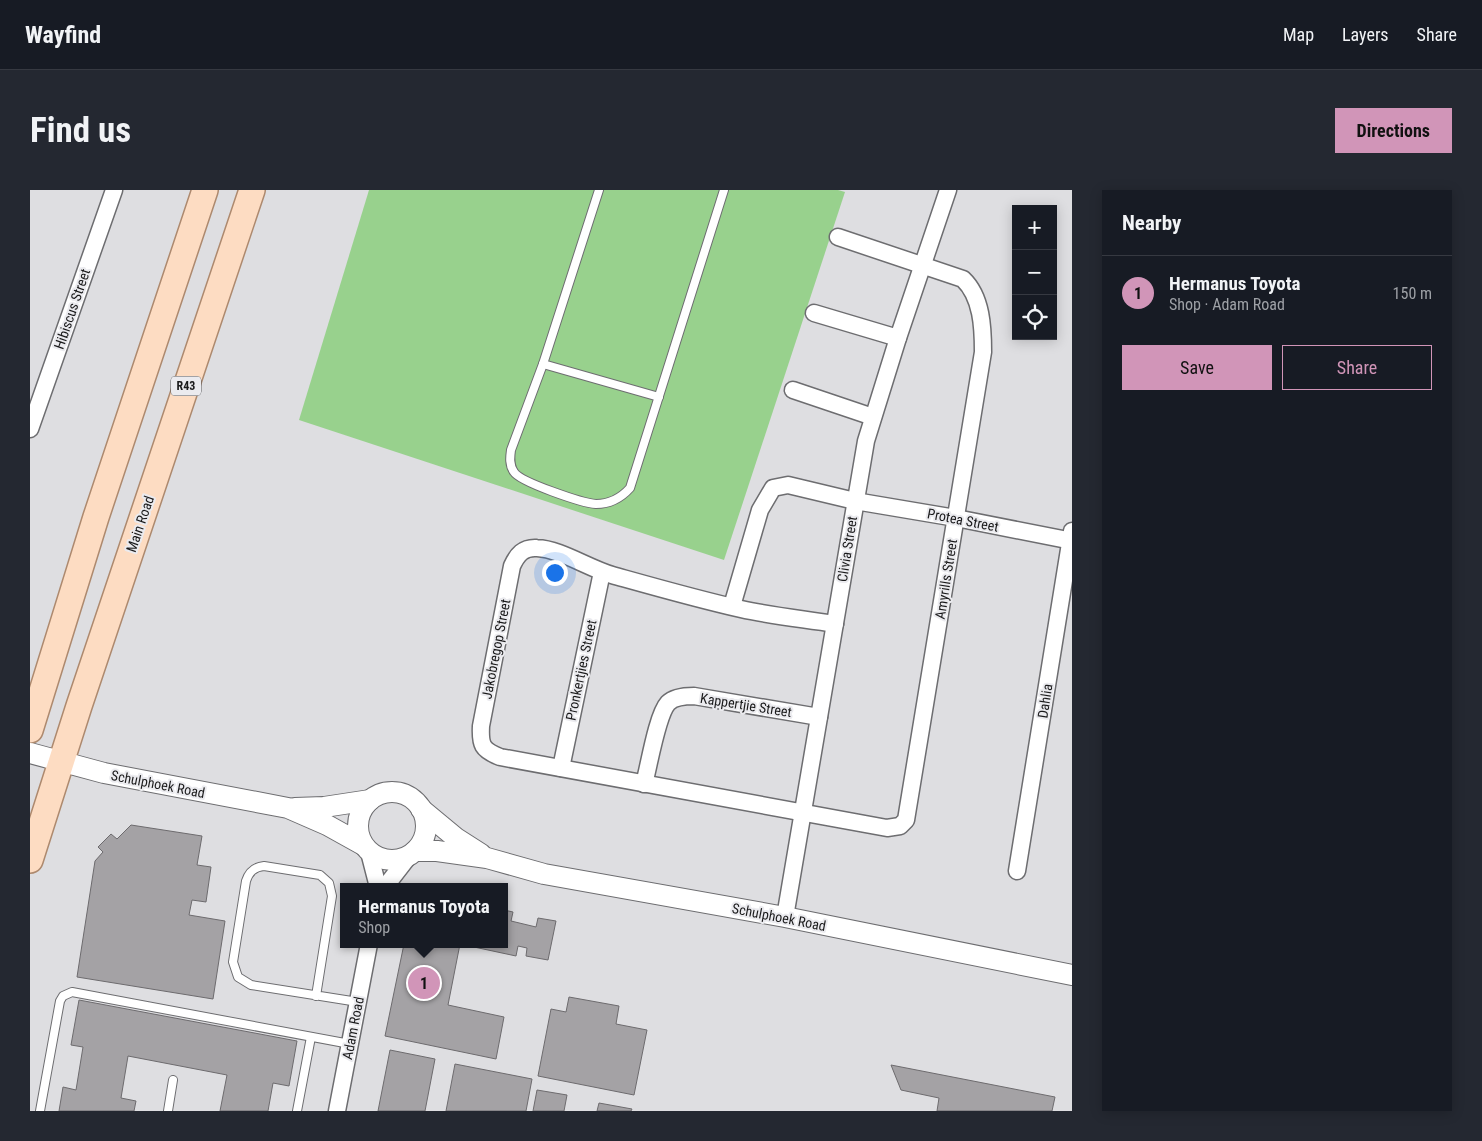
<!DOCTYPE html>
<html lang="en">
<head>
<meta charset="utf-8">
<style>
  :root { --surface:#171b24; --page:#242831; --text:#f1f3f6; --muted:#9ea1a6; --line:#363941; --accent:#d195b8 }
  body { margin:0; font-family:"Roboto Condensed",sans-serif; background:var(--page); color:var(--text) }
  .controls { position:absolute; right:15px; top:15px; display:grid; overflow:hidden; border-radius:0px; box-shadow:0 2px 12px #0003 }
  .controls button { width:45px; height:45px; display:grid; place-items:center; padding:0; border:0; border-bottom:1px solid var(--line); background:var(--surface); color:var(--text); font:25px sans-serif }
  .you { position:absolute; left:524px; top:382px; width:18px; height:18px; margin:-12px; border:4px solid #fff; border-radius:50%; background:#1a73e8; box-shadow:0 0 0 8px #1a73e833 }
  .badge { display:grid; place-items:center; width:32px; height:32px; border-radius:50%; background:var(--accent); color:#111; font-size:16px; font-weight:700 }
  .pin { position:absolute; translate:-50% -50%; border:2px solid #fff; box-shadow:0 1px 5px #0006 }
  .popup { position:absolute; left:310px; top:693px; width:168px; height:65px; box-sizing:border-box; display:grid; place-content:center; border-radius:0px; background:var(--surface); filter:drop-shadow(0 1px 4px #0005); font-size:16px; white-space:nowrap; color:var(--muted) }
  .popup b { font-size:19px; color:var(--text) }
  .popup::after { content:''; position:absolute; left:50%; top:100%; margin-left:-10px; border:10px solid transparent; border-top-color:var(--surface) }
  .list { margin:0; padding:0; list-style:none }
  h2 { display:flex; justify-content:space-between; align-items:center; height:65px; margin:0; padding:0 20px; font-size:21px }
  h2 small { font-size:16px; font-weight:400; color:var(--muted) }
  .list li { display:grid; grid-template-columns:32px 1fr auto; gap:15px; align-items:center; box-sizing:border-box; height:75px; padding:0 20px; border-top:1px solid var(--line) }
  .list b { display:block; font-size:19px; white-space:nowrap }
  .list p { margin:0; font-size:16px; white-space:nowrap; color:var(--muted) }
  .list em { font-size:16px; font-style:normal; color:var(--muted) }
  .actions { display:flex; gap:10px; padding:15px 20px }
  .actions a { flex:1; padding:11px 0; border:1px solid var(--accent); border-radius:0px; text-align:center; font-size:18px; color:var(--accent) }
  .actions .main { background:var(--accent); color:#111 }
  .icon { flex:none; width:28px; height:28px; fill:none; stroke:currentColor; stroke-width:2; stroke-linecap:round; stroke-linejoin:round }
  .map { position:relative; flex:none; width:1042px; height:921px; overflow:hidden; border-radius:0px }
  header { display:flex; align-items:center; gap:30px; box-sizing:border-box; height:70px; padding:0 25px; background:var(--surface); border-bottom:1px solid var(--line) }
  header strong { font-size:24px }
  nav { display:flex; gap:28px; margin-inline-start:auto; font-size:18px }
  .intro { display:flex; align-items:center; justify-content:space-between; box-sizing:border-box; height:120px; padding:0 30px }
  h1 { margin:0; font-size:35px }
  .button { padding:12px 22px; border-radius:0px; background:var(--accent); color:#111; font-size:18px; font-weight:700 }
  main { display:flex; gap:30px; padding:0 30px }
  aside { flex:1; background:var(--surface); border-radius:0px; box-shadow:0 2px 12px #0003 }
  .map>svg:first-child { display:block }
</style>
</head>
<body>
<header>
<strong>Wayfind</strong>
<nav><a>Map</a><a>Layers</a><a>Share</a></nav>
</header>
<div class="intro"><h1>Find us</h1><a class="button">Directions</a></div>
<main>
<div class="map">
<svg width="1042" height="921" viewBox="0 0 1042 921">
  <rect width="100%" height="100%" fill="#dedee1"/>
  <path fill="#98d18d" d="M339,0h469l7,2 -121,368 -425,-140z"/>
  <g fill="#a4a2a5" stroke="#6d6b6e">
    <path d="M101,635l71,11 -5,29 14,2 -5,35 -14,-2 -3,15 36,6 -12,78 -136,-22 18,-116 8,-9 -5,-5 13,-13 6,5z"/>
    <path d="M474,720l9,2 -2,9 25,6 2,-9 18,3 -8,39 -22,-4 1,-8 -9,-2 -2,10 -56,-12 -12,61 56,12 -8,42 -111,-23 19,-92h100z"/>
    <path d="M539,807l50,9 -3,18 31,6 -13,65 -96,-19 13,-67 15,3z"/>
    <path d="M49,810l218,41 -8,45 -16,-3 -5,28h-48l7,-36 -99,-19 -7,42 15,3 -2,10h-75l4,-24 13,3 7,-43 -12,-2z"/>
    <path d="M360,860l45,9 -10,52h-47z"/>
    <path d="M425,874l77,15 -6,32h-80z"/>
    <path d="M861,875l164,32 -3,14h-115l2,-13 -38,-8z"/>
    <path d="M507,900l30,5 -3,16h-31z"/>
    <path d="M569,913l33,6 -1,2h-34z"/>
  </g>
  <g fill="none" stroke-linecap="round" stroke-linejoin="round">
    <g stroke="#6d6d70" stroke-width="10">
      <g id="service">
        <path d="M569,0l-56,174 -32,86c-1,7 -2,15 3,22 6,10 68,31 82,32 13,0 25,-6 34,-16l94,-298"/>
        <path d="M513,174l116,33"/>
        <path d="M286,806l16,-100 -3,-13 -9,-8 -56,-9c-10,1 -15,6 -18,15l-13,81 5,15 13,8 107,17"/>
        <path d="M10,921l20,-110 3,-5 9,-4 278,52"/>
        <path d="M138,921l5,-31"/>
        <path d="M267,921l14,-74"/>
      </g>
    </g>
    <g stroke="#6d6d70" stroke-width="19">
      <g id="minor">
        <path d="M784,123l84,25"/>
        <path d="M763,200l80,27"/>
        <path d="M0,239l84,-239"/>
        <path d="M702,416l28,-96 13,-22 15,-3 67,16 101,17 116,23"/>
        <path d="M805,434c-31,-5 -63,-8 -94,-15 -44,-10 -86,-22 -129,-34 -24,-7 -52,-26 -75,-27 -14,-1 -20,7 -25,18l-31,160c-1,19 1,24 19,31l387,71 13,-2 6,-6 77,-468c0,-24 -1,-55 -20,-73l-125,-42"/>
        <path d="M531,578l41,-196"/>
        <path d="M614,594c5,-18 13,-69 24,-81 6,-6 18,-7 26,-7l125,21"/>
        <path d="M339,662l9,35"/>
        <path d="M987,681l55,-340"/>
        <path d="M355,697l24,-31"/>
        <path d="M755,727l81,-476 32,-103 50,-148"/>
        <path d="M307,921l32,-167"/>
      </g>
    </g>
    <g stroke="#6d6d70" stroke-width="22">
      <g id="tertiary">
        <path d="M0,563l74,20 184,35 39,17 36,20"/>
        <circle cx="362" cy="636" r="34"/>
        <path d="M265,618l29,-1 46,-7"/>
        <path d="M391,619l35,29 25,16"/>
        <path d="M385,661h22l50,7 57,16 241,43 287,58"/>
      </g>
    </g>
    <g stroke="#ad896e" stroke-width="28">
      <g id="primary">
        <path d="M0,540l66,-213 109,-327"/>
        <path d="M0,670l49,-154 173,-516"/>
      </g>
    </g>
    <use href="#service" stroke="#fff" stroke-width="8"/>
    <use href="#minor" stroke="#fff" stroke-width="16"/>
    <use href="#tertiary" stroke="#fff" stroke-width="20"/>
    <use href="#primary" stroke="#fddcc2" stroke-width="25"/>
  </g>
  <g text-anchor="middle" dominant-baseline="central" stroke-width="4" stroke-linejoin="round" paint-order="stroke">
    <rect fill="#ebebef" stroke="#59595b" stroke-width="1" x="141" y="186.5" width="30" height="19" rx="4"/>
    <g font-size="12" font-weight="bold" fill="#1a1a1b">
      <text x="156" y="196">R43</text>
    </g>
    <g font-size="14" fill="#1a1a1b" stroke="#ebebef">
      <text transform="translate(42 119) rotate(-71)">Hibiscus Street</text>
      <text transform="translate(933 330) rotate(11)">Protea Street</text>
      <text transform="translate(110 334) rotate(-71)">Main Road</text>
      <text transform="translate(817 359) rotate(-81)">Clivia Street</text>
      <text transform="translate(916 389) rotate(-81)">Amyrills Street</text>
      <text transform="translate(466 459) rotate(-79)">Jakobregop Street</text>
      <text transform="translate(551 480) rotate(-78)">Pronkertjies Street</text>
      <text transform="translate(1015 511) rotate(-81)">Dahlia</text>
      <text transform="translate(716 515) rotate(9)">Kappertjie Street</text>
      <text transform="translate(128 594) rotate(11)">Schulphoek Road</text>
      <text transform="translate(749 727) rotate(11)">Schulphoek Road</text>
      <text transform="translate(323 838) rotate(-79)">Adam Road</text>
    </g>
  </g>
</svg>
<div class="controls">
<button>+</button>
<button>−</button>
<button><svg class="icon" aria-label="locate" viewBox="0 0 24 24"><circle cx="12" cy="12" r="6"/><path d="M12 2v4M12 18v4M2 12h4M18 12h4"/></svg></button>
</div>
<div class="you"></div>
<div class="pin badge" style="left:394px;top:793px">1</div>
<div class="popup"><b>Hermanus Toyota</b>Shop</div>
</div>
<aside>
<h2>Nearby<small></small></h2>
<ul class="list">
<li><span class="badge">1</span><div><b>Hermanus Toyota</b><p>Shop · Adam Road</p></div><em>150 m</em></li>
</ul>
<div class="actions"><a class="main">Save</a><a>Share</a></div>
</aside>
</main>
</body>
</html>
